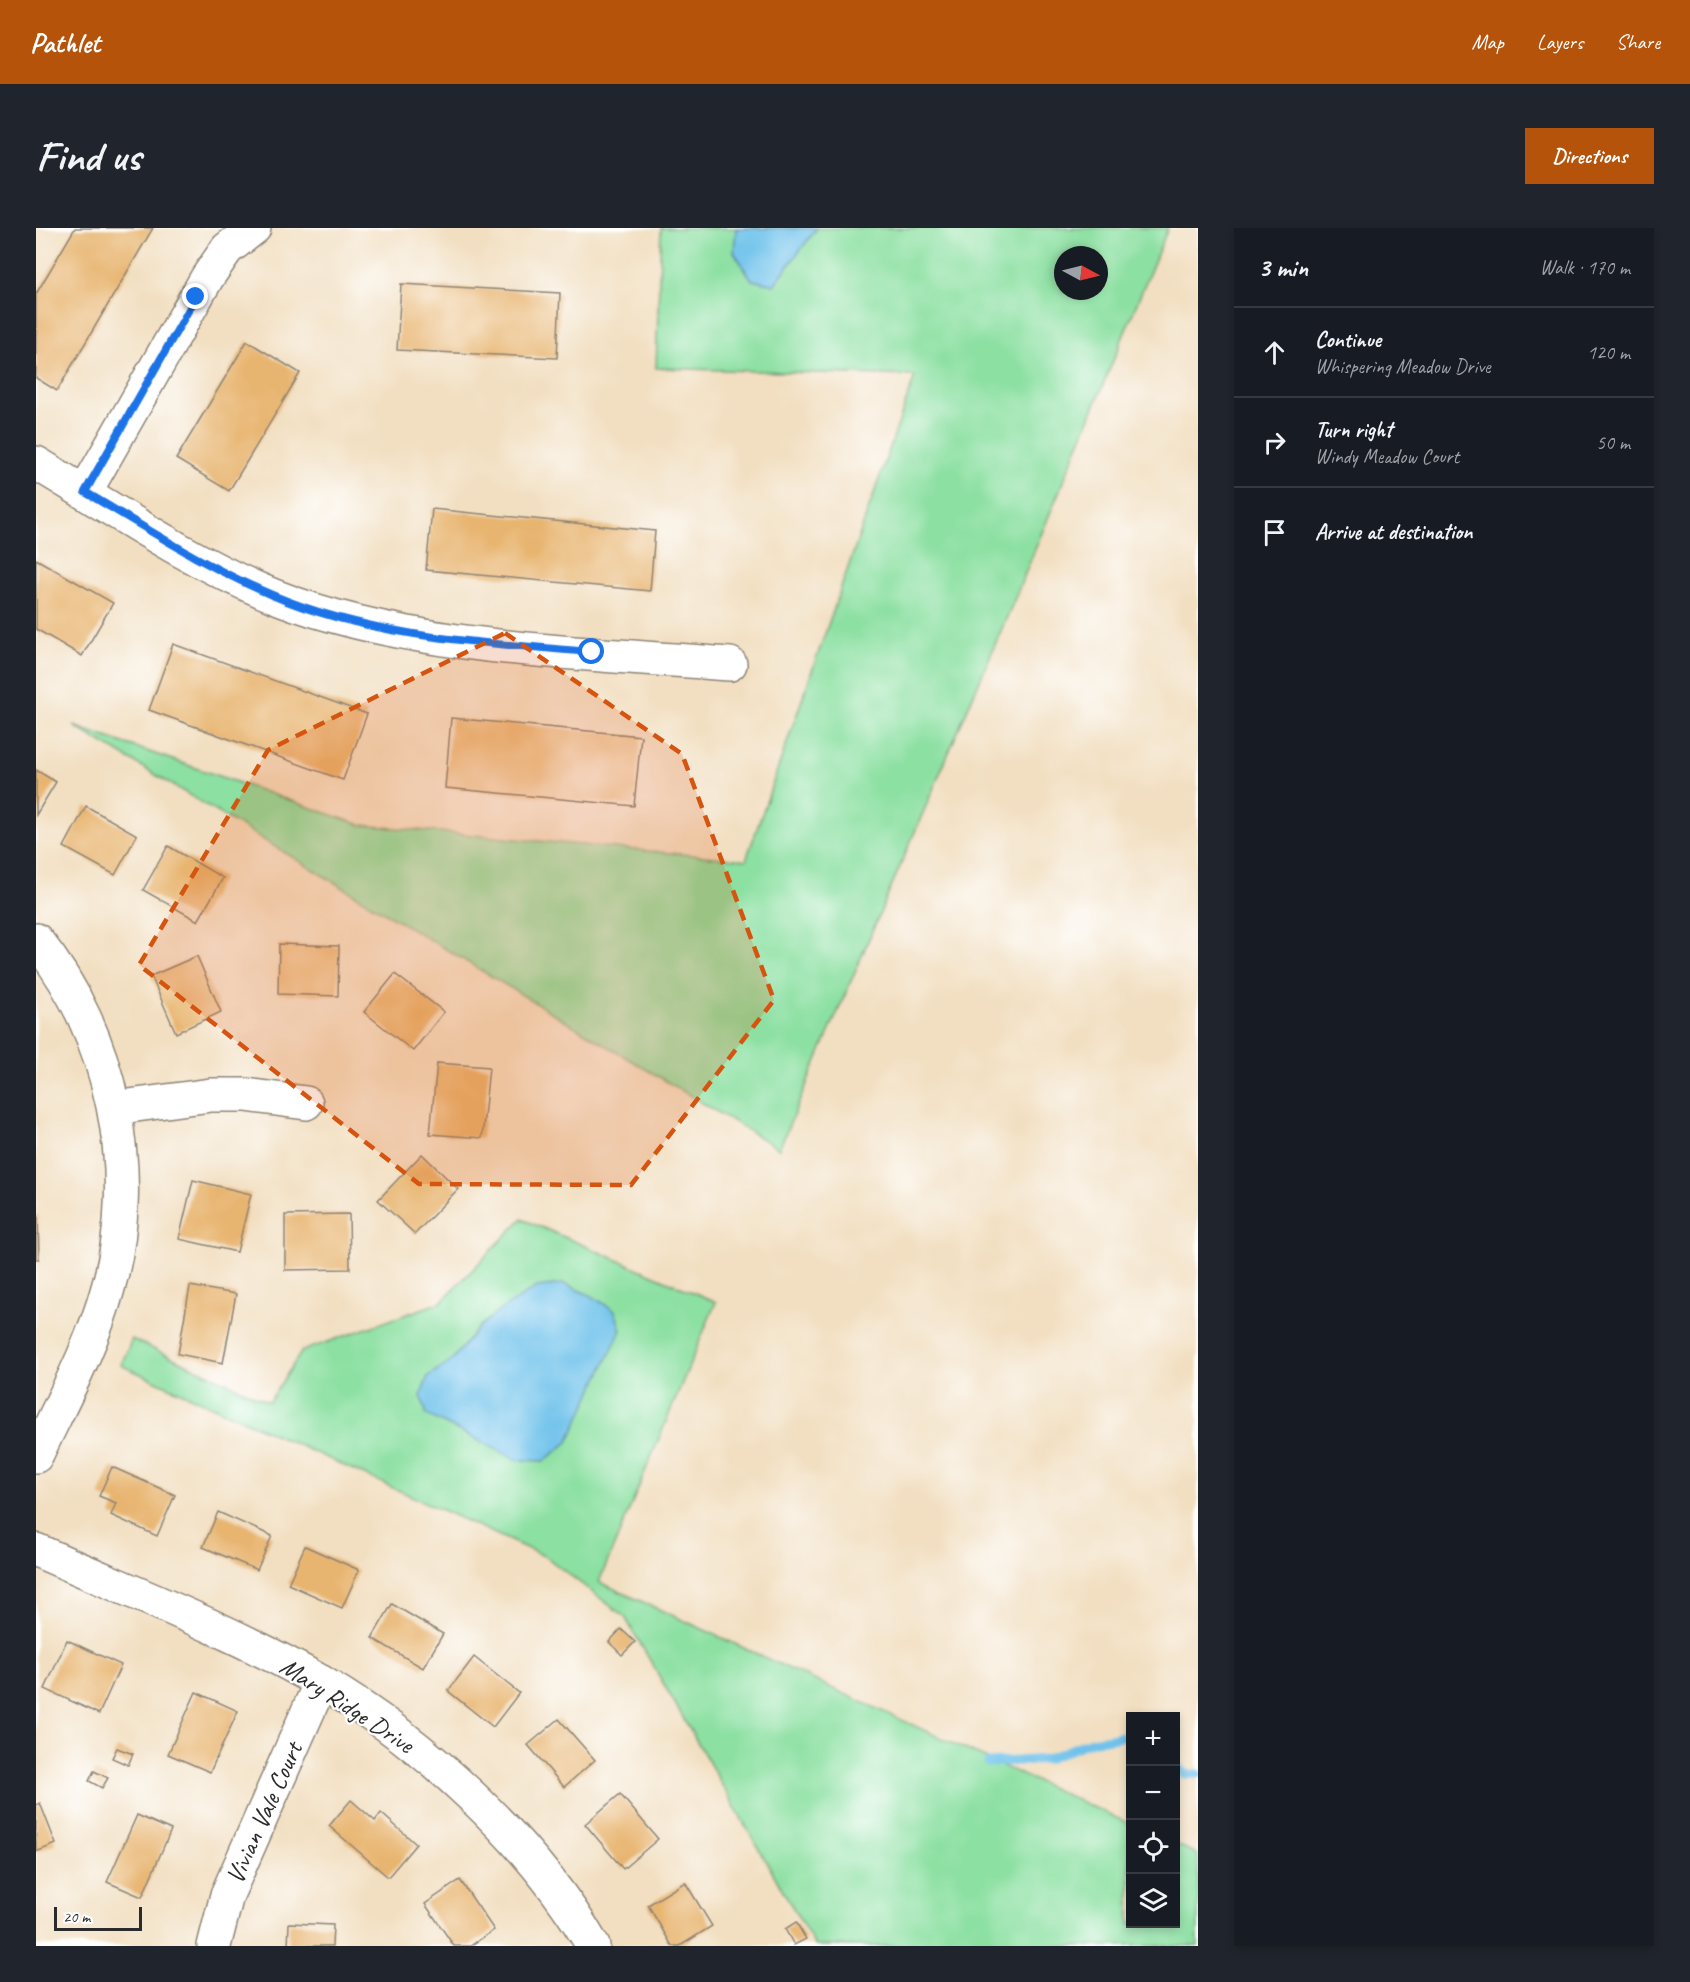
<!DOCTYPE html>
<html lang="en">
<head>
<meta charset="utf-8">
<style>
  :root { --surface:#171b24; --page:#20242c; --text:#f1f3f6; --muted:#9ea1a6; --line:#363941; --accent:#b45309 }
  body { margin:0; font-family:Caveat,sans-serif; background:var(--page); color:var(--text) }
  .controls { position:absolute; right:18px; bottom:18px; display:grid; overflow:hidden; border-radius:0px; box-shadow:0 3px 9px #0003 }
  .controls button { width:54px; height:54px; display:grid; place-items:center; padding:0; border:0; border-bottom:2px solid var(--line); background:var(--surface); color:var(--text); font:30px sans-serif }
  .compass { position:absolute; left:1018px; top:18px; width:54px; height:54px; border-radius:50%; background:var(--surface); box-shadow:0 3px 9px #0003; rotate:97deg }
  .scale { position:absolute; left:18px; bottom:15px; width:88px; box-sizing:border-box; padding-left:6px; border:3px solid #2b2b2b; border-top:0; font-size:16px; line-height:21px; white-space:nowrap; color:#2b2b2b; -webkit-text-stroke:4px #fff; paint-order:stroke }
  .stop { position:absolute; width:18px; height:18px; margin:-14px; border:4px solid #1a73e8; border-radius:50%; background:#fff }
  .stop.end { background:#1a73e8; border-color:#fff; box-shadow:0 2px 6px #0008 }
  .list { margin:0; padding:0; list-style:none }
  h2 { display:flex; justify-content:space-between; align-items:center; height:78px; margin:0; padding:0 24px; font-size:26px }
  h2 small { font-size:20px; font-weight:400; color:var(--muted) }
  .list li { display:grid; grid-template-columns:39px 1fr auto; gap:18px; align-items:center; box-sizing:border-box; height:90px; padding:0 24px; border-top:2px solid var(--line) }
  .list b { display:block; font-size:22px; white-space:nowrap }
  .list p { margin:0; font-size:20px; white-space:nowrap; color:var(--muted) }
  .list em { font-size:20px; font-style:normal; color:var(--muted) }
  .icon { flex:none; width:33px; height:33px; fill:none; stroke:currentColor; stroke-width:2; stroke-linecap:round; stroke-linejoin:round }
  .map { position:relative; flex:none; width:1162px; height:1718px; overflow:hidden; border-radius:0px }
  header { display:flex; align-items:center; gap:36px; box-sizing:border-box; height:84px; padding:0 30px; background:var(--accent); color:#fff }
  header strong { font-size:28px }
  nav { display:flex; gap:33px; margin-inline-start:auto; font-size:21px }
  .intro { display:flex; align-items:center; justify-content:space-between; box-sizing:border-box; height:144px; padding:0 36px }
  h1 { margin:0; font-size:42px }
  .button { padding:15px 27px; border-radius:0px; background:var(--accent); color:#fff; font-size:21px; font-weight:700 }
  main { display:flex; gap:36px; padding:0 36px }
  aside { flex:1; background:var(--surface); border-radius:0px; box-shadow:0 3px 9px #0003 }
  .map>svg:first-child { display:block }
</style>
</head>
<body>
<header>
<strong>Pathlet</strong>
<nav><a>Map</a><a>Layers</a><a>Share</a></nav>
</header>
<div class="intro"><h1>Find us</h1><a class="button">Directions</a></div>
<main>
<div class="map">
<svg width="1162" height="1718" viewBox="0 0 1162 1718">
  <rect width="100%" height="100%" fill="#fff"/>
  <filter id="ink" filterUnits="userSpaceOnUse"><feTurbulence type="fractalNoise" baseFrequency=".0167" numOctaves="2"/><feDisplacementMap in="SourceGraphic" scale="12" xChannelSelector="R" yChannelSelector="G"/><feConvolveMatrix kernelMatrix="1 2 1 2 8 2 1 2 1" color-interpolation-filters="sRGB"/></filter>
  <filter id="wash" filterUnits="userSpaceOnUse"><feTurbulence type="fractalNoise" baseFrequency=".008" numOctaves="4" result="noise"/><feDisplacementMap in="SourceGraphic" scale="24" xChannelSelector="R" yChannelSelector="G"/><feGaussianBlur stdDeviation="1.35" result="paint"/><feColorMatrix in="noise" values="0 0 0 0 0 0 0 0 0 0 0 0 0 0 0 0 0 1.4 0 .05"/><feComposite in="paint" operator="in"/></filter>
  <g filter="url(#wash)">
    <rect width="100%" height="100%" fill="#f2dfc1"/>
    <g fill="#8ce0a2" stroke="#5c8666" stroke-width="1.5" fill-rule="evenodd">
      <path d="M625,0h507l-153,370 -236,551 -705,-423 287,99 385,35 169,-484 -259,-8zM1027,27h36v36h-36z"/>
      <path d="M486,991l194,83 -117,280 531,242v100h46v-80l22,11v91h-383l-190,-329 -79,-60 -425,-192 11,-26 137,63 33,-51 139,-49z"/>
    </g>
    <g fill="#6fc2eb" stroke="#4d768b" stroke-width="1.5">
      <path d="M700,0h81l-43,57 -22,-5 -18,-28z"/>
      <path d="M528,1056l28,12 23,15 6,19 -53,112 -24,19 -27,-1 -90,-45 -6,-19 7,-20 23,-15 29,-35 26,-20 31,-19z"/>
    </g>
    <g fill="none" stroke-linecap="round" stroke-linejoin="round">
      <g stroke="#6fc2eb" stroke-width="9">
        <path d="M952,1535l59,-4 44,-18 39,-6"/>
        <path d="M1140,1537l8,9h14"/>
      </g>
    </g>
    <g id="blocks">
      <g fill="#e8b571">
        <path d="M39,0h78l-96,163 -21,-13v-84z"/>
        <path d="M365,56l159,9 -3,65 -160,-8z"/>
        <path d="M211,113l53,32 -71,118 -53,-32z"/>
        <path d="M396,281l223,22 -5,60 -224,-21z"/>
        <path d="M0,331l77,44 -31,53 -46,-27z"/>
        <path d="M137,416l194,70 -24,66 -194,-70z"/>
        <path d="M415,490l190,18 -7,70 -189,-18z"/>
        <path d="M0,542l20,12 -20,33z"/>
        <path d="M50,578l51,29 -22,40 -51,-28z"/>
        <path d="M132,618l55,32 -25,43 -55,-31z"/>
        <path d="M243,716l60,2 -1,50 -60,-2z"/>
        <path d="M161,728l24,56 -45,21 -25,-57z"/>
        <path d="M359,746l49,38 -31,39 -49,-39z"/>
        <path d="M401,835l52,4 -7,71 -52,-4z"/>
        <path d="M386,926l36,35 -43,45 -37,-34z"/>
        <path d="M157,952l58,14 -14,58 -58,-13z"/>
        <path d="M313,986l1,55 -65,1v-55z"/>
        <path d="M0,987h2l1,44h-3z"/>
        <path d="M154,1058l46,8 -13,69 -45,-9z"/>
        <path d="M76,1239l63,28 -18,41 -46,-21 5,-12 -17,-7z"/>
        <path d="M182,1284l54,24 -15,34 -54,-23z"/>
        <path d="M269,1318l54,24 -17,38 -54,-24z"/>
        <path d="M356,1376l51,30 -20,34 -51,-30z"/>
        <path d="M585,1401l14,13 -13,13 -13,-13z"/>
        <path d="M31,1412l54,25 -22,49 -54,-25z"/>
        <path d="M438,1429l45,36 -26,34 -45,-36z"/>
        <path d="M160,1464l42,19 -28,61 -42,-18z"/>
        <path d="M523,1491l36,41 -31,27 -36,-42z"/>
        <path d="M81,1520l16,6 -5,11 -16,-7z"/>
        <path d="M58,1543l14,7 -6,10 -13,-7z"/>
        <path d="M584,1566l38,45 -35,30 -38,-45z"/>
        <path d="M315,1572l24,21 6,-8 35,31 -28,33 -59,-51z"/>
        <path d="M4,1575l16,41 -20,8v-47z"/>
        <path d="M101,1587l34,15 -29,67 -35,-15z"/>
        <path d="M424,1652l34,50 -24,16h-16l-29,-42z"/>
        <path d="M649,1654l27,44 -32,20h-8l-24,-41z"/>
        <path d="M760,1694l10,17 -12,6 -9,-16z"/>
        <path d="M253,1695l44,2 -1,21h-44z"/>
      </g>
    </g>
  </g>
  <g filter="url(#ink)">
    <use href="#blocks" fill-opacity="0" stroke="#8e8576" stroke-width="1.5"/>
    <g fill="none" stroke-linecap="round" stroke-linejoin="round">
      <g stroke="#8e8576" stroke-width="36">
        <g id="street">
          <path d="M0,235c77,46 154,99 238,133 139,55 308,56 456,68"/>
          <path d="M49,264l122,-214 20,-29 27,-21"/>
          <path d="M0,712c76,92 105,233 72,348 -16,59 -46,113 -72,168"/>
          <path d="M78,880l97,-13h35l60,8"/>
          <path d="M0,1322c95,42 195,80 285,132 103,60 212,160 272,264"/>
          <path d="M178,1718l13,-51 94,-213"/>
        </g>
      </g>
      <use href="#street" stroke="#fff" stroke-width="33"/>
    </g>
  </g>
  <g fill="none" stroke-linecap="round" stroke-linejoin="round" filter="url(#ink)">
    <path stroke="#1a73e8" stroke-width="8" d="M160,69l-111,195c61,36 121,75 187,103 101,43 212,48 320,57"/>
  </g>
  <path fill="#d5540f" fill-opacity="0.2" stroke="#d5540f" stroke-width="4.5" stroke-dasharray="12 8" stroke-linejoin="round" d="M469,405l177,121 92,246 -143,185 -212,-1 -280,-219 129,-215z"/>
  <g text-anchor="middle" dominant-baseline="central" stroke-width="4.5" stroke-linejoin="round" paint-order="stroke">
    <g font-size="26" fill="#2b2b2b" stroke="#fff">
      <text transform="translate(311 1477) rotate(33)">Mary Ridge Drive</text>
      <text transform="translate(228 1585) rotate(-66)">Vivian Vale Court</text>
    </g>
  </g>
</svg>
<div class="controls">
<button>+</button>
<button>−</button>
<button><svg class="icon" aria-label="locate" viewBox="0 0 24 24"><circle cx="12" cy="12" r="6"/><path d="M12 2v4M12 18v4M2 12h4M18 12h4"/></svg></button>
<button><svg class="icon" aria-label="layers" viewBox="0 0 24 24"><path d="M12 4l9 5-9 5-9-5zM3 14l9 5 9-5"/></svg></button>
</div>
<svg class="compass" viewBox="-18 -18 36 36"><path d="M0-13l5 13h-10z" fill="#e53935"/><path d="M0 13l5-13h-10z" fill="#9ea1a6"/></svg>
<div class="scale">20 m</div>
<div class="stop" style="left:556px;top:424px"></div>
<div class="stop end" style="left:160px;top:69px"></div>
</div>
<aside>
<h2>3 min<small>Walk · 170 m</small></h2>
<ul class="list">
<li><svg class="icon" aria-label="ahead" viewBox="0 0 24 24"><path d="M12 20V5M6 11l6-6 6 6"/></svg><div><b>Continue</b><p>Whispering Meadow Drive</p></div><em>120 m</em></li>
<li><svg class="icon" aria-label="right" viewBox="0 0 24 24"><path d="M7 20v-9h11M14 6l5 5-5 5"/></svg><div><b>Turn right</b><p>Windy Meadow Court</p></div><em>50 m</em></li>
<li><svg class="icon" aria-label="arrive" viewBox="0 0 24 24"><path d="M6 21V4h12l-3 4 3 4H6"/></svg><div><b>Arrive at destination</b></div></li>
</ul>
</aside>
</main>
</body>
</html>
